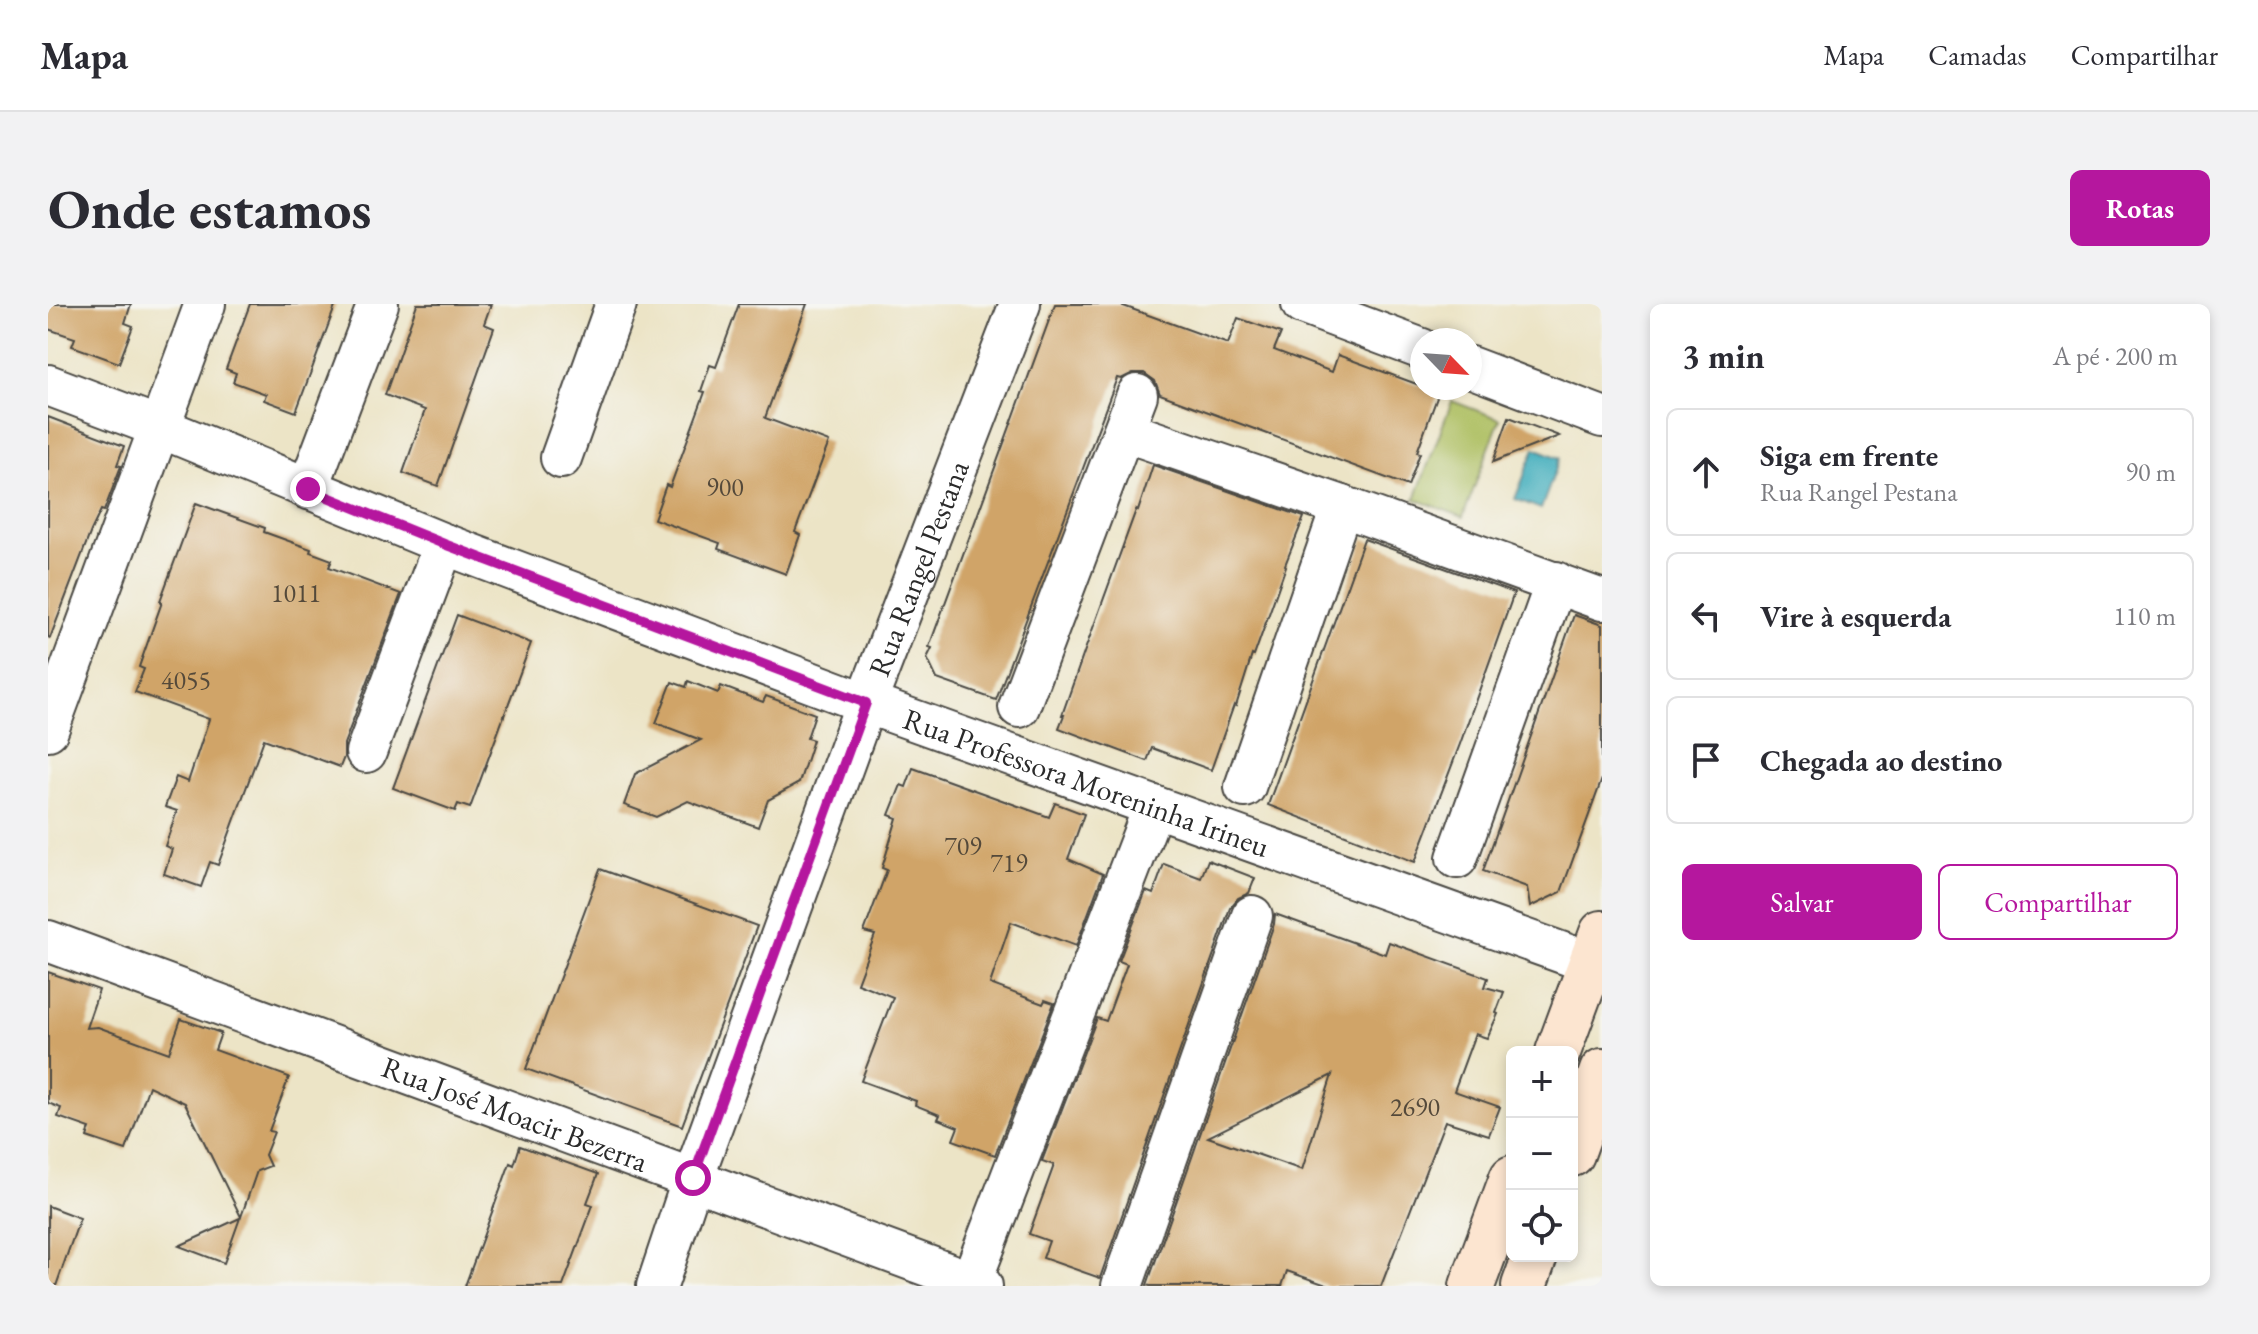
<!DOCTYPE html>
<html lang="pt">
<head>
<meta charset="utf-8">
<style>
  :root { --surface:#fff; --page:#f2f2f3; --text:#2b2b33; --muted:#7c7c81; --line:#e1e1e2; --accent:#b5179e }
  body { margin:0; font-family:"EB Garamond",serif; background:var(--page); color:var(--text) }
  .controls { position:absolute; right:24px; bottom:24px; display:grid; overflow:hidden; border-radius:12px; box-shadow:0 4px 12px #0003 }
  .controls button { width:72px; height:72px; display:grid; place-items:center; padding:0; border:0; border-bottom:2px solid var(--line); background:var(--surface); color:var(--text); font:40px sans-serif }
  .compass { position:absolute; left:1362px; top:24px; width:72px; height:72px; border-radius:50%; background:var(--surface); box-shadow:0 4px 12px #0003; rotate:115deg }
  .stop { position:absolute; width:24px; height:24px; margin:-18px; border:6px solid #b5179e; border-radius:50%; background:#fff }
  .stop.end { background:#b5179e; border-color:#fff; box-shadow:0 2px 8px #0008 }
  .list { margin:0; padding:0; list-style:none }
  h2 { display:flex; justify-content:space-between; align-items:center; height:104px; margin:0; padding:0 32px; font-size:34px }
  h2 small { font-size:26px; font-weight:400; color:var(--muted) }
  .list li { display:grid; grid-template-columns:52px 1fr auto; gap:24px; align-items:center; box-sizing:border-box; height:128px; margin:0 16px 16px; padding:0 16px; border:2px solid var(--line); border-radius:12px }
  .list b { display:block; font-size:30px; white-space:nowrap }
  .list p { margin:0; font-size:26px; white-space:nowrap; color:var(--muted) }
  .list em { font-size:26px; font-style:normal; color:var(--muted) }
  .actions { display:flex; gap:16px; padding:24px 32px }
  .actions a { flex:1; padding:18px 0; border:2px solid var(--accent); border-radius:12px; text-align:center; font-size:28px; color:var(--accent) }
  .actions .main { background:var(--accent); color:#fff }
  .icon { flex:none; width:44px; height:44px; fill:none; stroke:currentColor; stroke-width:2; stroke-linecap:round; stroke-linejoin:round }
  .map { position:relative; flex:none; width:1554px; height:982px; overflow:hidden; border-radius:12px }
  header { display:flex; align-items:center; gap:48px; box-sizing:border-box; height:112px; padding:0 40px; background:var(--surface); border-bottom:2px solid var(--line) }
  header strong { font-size:38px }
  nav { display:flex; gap:44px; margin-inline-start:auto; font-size:28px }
  .intro { display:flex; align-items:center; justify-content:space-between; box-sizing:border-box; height:192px; padding:0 48px }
  h1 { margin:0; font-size:56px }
  .button { padding:20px 36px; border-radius:12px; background:var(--accent); color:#fff; font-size:28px; font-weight:700 }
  main { display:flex; gap:48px; padding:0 48px }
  aside { flex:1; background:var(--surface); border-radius:12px; box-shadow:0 4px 12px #0003 }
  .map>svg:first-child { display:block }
</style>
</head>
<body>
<header>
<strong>Mapa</strong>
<nav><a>Mapa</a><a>Camadas</a><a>Compartilhar</a></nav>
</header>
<div class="intro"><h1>Onde estamos</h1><a class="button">Rotas</a></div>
<main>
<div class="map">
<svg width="1554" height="982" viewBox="0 0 1554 982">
  <rect width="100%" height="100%" fill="#f6f6f2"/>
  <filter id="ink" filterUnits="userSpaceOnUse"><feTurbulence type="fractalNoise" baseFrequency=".0125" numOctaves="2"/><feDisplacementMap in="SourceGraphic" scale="16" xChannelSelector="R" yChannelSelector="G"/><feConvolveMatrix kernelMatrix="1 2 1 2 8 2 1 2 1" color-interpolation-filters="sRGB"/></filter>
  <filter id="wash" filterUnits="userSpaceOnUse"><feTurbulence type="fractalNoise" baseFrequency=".006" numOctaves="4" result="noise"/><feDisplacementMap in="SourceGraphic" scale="32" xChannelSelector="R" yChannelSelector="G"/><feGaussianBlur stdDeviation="1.8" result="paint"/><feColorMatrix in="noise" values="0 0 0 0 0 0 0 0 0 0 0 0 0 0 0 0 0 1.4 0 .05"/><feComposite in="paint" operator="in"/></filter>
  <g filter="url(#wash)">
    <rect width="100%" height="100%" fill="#ece4c6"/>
    <path fill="#aebf62" stroke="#6c7546" stroke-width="2" d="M1404,97l48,18 -37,98 -48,-18z"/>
    <path fill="#3dacbb" stroke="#346c73" stroke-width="2" d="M1487,144l25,10 -19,51 -26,-10z"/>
    <g id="blocks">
      <g fill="#d0a468" fill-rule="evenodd">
        <path d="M0,0h83l-6,19 8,3 -14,37 -47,-17 3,-8 -27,-9z"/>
        <path d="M202,0h86l-40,108 -32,-12 2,-6 -33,-12 3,-9 -10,-4z"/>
        <path d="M369,0h74l-7,20 10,4 -56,158 -35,-13 22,-63 -40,-15z"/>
        <path d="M691,0h68l-42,114 64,24 -34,90 5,3 -14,39 -68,-25 2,-6 -66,-24 12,-34 4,2 35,-95 -4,-1 9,-26 6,2z"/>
        <path d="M1007,0h63l110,40 10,-26 43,15 -7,17 58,22 6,-17 84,31v2l17,4 -22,60 3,1 -12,33 -248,-92 -5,-13 -11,-8h-11l-12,6 -4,-1 -121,322 -59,-21 -10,-21 5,-10 -3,-1z"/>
        <path d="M0,113l76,29 -7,19 4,1 -17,45 -3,-1 -10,21 -41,107 -2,-1z"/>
        <path d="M1461,113l50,19 -66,26z"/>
        <path d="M1105,161l151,52 -19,48 1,1 -32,90 -2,-1 -16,51 -2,-1 -23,65 -59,-22 -5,13 -88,-33 5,-13h-2l23,-65 51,-140 2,1z"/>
        <path d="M148,199l69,25 -1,4 47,17 -1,3 22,8 -3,7 72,27 -57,150v13l-4,10 -76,-28 -46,126 -8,-3 -9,25 -37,-13 8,-25 -7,-3 12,-35 -12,-4 11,-30 12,5 21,-63 -74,-27 9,-23 -5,-2 23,-65 -2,-1z"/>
        <path d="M1316,235l150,54 -54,151 -45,118 -147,-57z"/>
        <path d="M409,311l74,28 -61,165 -12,-4 -3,7 -62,-23z"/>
        <path d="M1526,311l28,10v154l-41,113 -31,15 -3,-20 -44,-16z"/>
        <path d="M640,377l30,12 3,-7 42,16 3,-6 49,18 -8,24 6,2 -14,43 -31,17 -10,27 -70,-26 -32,16 -32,-12 11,-31 66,-34 -45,-17 16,-41 14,5z"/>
        <path d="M865,464l136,49 6,-14 29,11 -16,45 35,15 -27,72 -65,-24 -21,62 53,20 2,-4 9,3 -59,152 -42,-15 5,-13 -20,-8 2,-4 -25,-10 1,-4 -55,-20 32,-84 -36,-14 18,-48 -11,-3 23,-62 -5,-2 15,-50 -8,-3 12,-30 5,2z"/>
        <path d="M1160,556l47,18 -6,15 -11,5 -8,10 -130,370 -57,-20 6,-17 -20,-7 25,-69 -12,-4 55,-143 9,3 21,-57 -8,-3 27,-70 7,3 11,-30 37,14z"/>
        <path d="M552,565l157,57 -75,200 -156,-57z"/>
        <path d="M1227,610l110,40 4,-12 99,36 -3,9 19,5 -8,21 2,1 -11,24 -12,-4 -21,57 46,16 -11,28 -44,-14 -64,165h-52l-42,-15 -5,15h-132l-3,-1 127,-361zM1284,771l-30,95 -94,-33z"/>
        <path d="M0,668l51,18 -13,38 12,-1 71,26 12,-34 40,14 -6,17 74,27 -20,54 5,1 -9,23 5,11 -13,5 -16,46 -56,-114 -36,-17 -23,64 -39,-13 3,-9 -32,-11 3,-9 -13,-5z"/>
        <path d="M472,842l78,28 -11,29 6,2 -30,81h-98l45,-123 4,2z"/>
        <path d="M0,902l32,12 -24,68h-8z"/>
        <path d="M192,914l-16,45 -45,-17z"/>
      </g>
    </g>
  </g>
  <g filter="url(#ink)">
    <use href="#blocks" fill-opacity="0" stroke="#484742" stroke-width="2"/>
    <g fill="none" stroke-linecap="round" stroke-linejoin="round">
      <g stroke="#484742" stroke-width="44">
        <g id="minor">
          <path d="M1254,0l120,45"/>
          <path d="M1422,63l132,50"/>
          <path id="s1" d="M0,81l111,42 285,117 422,159 736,264"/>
          <path d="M1076,127l218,75 260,94"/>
          <path d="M513,154l55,-154"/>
          <path d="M260,185l70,-185"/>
          <path d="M971,403l118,-312"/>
          <path d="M0,426l157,-426"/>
          <path d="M318,448l78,-208"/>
          <path d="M1197,483l97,-281"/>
          <path d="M1409,554l99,-276"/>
          <path id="s2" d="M0,637l934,345"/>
          <path d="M923,978l183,-476"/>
          <path id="s3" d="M609,982l36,-108 173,-475 154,-399"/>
          <path d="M1074,982l130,-370"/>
        </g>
      </g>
      <g stroke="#484742" stroke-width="48">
        <g id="secondary">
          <path d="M1510,748l44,-119"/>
          <path d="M1524,850l30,-83"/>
          <path d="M1424,982l40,-108"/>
          <path d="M1476,982l11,-30"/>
        </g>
      </g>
      <use href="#minor" stroke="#fff" stroke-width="40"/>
      <use href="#secondary" stroke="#fce5d0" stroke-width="44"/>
    </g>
  </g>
  <g fill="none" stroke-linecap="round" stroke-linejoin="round" filter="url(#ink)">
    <path stroke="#b5179e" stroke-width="10" d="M260,185l136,55 422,159 -173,475"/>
  </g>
  <g text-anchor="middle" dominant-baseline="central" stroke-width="8" stroke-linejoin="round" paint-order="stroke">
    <g font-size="26" fill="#54493a">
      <text x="677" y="183">900</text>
      <text x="248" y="289">1011</text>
      <text x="138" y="376">4055</text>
      <text x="915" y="542">709</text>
      <text x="961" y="559">719</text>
      <text x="1367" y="803">2690</text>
    </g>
    <g font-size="30" fill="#2b2b2b" stroke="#f6f6f2">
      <text stroke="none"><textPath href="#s3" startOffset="764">Rua Rangel Pestana</textPath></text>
      <text stroke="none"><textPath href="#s1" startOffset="1112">Rua Professora Moreninha Irineu</textPath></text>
      <text stroke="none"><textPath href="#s2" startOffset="498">Rua José Moacir Bezerra</textPath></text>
    </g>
  </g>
</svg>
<div class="controls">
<button>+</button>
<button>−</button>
<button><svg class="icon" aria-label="locate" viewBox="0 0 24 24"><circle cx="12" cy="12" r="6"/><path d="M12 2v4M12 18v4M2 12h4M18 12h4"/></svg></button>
</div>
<svg class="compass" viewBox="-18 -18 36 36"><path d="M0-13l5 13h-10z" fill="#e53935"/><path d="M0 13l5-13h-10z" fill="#7c7c81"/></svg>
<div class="stop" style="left:645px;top:874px"></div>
<div class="stop end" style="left:260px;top:185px"></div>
</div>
<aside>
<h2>3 min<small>A pé · 200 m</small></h2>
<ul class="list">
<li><svg class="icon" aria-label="ahead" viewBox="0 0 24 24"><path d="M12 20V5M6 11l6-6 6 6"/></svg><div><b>Siga em frente</b><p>Rua Rangel Pestana</p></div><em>90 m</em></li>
<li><svg class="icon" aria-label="left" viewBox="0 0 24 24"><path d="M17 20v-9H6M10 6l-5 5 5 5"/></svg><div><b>Vire à esquerda</b></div><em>110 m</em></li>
<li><svg class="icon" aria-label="arrive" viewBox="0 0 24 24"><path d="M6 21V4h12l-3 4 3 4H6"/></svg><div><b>Chegada ao destino</b></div></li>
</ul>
<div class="actions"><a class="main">Salvar</a><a>Compartilhar</a></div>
</aside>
</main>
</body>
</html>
